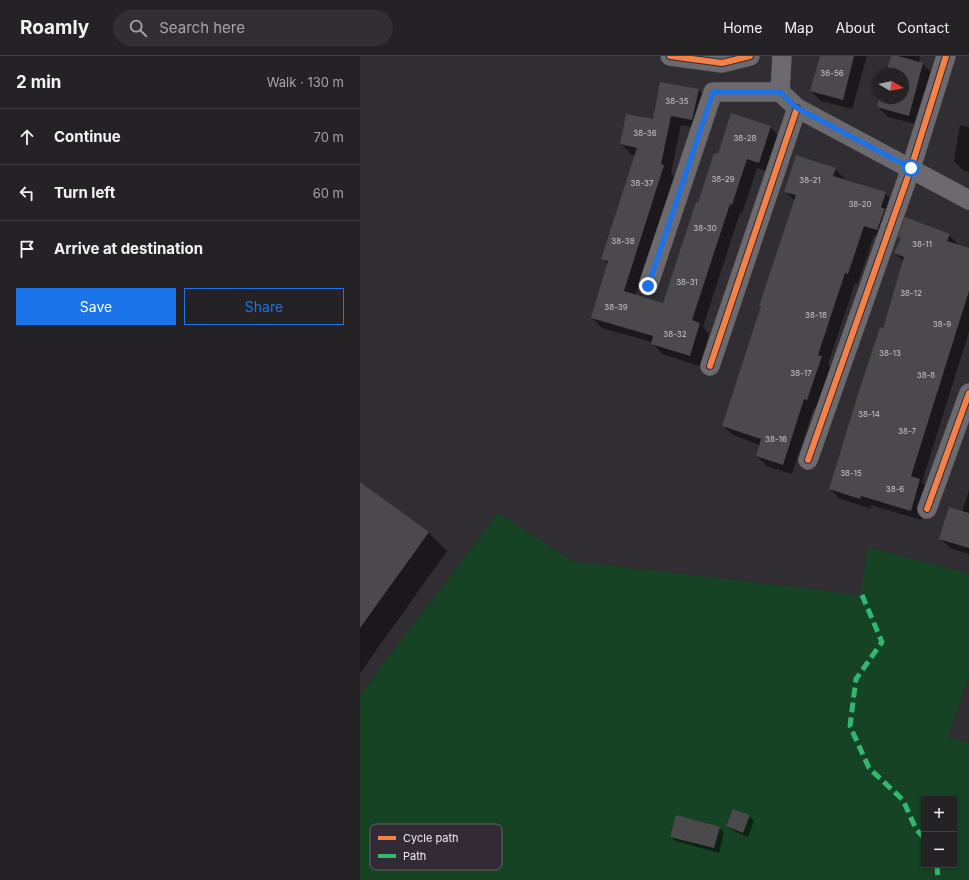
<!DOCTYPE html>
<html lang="en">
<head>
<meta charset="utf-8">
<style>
  :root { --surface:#252226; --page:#312f32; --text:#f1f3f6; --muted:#a3a4a7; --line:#423f43; --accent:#1a73e8 }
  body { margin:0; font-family:Inter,sans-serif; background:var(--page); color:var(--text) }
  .controls { position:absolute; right:12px; bottom:12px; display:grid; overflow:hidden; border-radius:0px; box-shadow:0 1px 3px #0004 }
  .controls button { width:36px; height:36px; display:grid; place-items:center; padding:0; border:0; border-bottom:1px solid var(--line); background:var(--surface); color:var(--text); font:20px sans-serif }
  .compass { position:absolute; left:513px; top:12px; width:36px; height:36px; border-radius:50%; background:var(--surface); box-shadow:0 1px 3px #0004; rotate:99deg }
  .stop { position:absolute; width:12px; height:12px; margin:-9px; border:3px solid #1a73e8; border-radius:50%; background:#fff }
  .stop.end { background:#1a73e8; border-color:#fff; box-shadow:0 1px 4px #0008 }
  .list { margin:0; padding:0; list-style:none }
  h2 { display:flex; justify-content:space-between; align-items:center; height:52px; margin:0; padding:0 16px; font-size:17px }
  h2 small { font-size:13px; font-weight:400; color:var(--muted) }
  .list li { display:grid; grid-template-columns:26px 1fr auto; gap:12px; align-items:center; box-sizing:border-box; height:56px; padding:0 16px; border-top:1px solid var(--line) }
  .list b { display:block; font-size:15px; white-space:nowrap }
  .list em { font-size:13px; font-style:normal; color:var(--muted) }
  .actions { display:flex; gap:8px; padding:12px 16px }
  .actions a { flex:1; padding:9px 0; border:1px solid var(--accent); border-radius:0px; text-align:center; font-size:14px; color:var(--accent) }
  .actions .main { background:var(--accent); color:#fff }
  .icon { flex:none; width:22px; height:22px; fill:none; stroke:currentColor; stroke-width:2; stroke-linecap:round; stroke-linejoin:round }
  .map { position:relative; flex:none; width:609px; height:824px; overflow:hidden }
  header { display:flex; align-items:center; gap:24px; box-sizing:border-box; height:56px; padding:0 20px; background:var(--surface); border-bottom:1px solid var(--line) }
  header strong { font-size:19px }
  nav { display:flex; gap:22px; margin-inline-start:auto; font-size:14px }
  .search { width:280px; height:36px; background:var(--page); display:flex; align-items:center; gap:10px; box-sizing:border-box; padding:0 14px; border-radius:22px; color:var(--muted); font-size:15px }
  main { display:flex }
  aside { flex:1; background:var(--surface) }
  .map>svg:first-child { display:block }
</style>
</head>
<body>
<header>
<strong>Roamly</strong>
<div class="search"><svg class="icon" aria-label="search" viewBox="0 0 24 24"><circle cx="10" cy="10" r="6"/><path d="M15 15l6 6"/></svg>Search here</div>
<nav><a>Home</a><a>Map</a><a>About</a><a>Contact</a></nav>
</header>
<main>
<aside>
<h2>2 min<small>Walk · 130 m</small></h2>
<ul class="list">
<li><svg class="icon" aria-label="ahead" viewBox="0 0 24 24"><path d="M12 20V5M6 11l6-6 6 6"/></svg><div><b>Continue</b></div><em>70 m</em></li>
<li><svg class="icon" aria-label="left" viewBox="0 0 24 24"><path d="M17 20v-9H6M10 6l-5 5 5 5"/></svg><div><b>Turn left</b></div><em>60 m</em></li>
<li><svg class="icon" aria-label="arrive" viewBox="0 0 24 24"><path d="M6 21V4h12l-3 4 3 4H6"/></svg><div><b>Arrive at destination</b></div></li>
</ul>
<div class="actions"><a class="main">Save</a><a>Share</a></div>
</aside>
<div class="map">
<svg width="609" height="824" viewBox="0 0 609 824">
  <rect width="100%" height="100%" fill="#312e33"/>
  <path fill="#154323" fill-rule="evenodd" d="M138,457l74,48 289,34 6,-48 102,27v102l-22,62 22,5v137h-609v-185zM564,743h30v66h-30z"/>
  <g fill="#0007">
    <path d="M460,0h47l-15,53 -31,-8 -10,-10z"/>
    <path d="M532,0h28l-1,7 4,1 10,10 -14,51 -31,-8 -10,-10 2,-9h23v-24h-16z"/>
    <path d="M301,27l38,7 10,10 -7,29 -21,-4 -10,48 3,3 -39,120 29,8 35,-100 20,-49 51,-28 10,10 -11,35 -12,-4 -15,46 -2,-1 -37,114 6,7 -9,32 -38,-12 -10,-12 -50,-14 -10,-10 16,-54 -6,-6 33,-103 -4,-1 -10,-10 33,-24z"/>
    <path d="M600,69l9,2v45l-5,-1 -10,-10z"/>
    <path d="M475,113l10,10v1l40,13 10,10 -8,36 -13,-4 -16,48h-3l-27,81 3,3 -14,42 -3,-1 -22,66 -25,-8 -10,-10 3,-11 -27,-10 -10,-9 38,-119 -1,-1 35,-105 -10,-10z"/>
    <path d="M589,179l10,10 10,4v83l-47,150 8,8 -9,30 -50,-15 -1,3 -30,-9 -10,-10 74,-227 -9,-9 6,-15 -1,-1z"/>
    <path d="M0,427l69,50 18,18 -87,122z"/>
    <path d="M609,434v64l-19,-6 -10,-10 22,-26z"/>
    <path d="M389,760l5,5 -6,16 -16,-7 -5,-4z"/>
    <path d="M359,772l5,4 -5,21 -43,-12 -5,-4z"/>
  </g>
  <g fill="#4c494d">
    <path d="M460,0h34l-11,44 -33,-9z"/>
    <path d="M531,0h7l25,7 -14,53 -32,-9 2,-9h24v-24h-17z"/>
    <path d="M300,26l39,7 -7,31 -21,-4 -10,48 3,1 -40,126 39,12 33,-101 2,1 16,-50 4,1 13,-41 40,13 -12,37 -12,-4 -15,46 -2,-1 -38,116 8,3 -10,33 -39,-12 2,-8 -62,-18 17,-57 -7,-2 36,-111 -17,-4 6,-30 27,5z"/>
    <path d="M436,99l40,13 -3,8 53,16 -5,15 4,2 -8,21 -13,-4 -16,48 -3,-1 -27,82 4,1 -15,44 -3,-1 -21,66 -27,-9 5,-17 -39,-13 39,-120h-2l37,-111 -12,-3z"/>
    <path d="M545,161l45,17 -3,7 22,7v43l-58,185 9,3 -9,32 -50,-15 -1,3 -31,-10 31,-101 20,-61 3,1 21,-71 -10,-4 7,-15 -3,-1z"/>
    <path d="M0,426l69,50 -69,96z"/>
    <path d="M589,451l20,6v35l-30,-9z"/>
    <path d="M373,753l17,6 -7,18 -17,-7z"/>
    <path d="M316,759l44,12 -6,21 -44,-11z"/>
  </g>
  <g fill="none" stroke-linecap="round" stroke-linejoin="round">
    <g stroke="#4d4a4e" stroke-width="20">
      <g id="street">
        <path d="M310,0l52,7 28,-7"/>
        <path d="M422,0l-2,36 17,16 172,92"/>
        <path d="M288,230l65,-194h67"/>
        <path d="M350,310l87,-258"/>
        <path d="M448,404l103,-292 35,-112"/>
        <path d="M567,453l42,-116"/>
      </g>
    </g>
    <use href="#street" stroke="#6c6a6e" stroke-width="19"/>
    <g stroke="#33b770" stroke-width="5" stroke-dasharray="10 5" stroke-linecap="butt">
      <path d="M502,539l20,47 -26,37 -6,47 19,42 34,32 13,29 8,9"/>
      <path d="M577,809l1,15"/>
    </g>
    <g stroke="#322b36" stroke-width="8">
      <g id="cycleway">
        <path d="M310,0l52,7 28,-7"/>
        <path d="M350,310l87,-258"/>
        <path d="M448,404l103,-292 35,-112"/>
        <path d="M567,453l42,-116"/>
      </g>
    </g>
    <use href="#cycleway" stroke="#f48246" stroke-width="6"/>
  </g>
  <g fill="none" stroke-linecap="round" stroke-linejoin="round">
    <path stroke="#1a73e8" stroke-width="5" d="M288,230l65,-194h67l17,16 114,60"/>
  </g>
  <g text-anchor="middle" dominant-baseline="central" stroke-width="3.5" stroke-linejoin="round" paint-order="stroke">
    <g font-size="8" fill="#c8c3ca">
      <text x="472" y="17">36-56</text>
      <text x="317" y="45">38-35</text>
      <text x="285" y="77">38-36</text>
      <text x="385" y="82">38-28</text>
      <text x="363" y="123">38-29</text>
      <text x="450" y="124">38-21</text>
      <text x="282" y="127">38-37</text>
      <text x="500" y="148">38-20</text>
      <text x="345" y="172">38-30</text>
      <text x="263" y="185">38-38</text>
      <text x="562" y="188">38-11</text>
      <text x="327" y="226">38-31</text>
      <text x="551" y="237">38-12</text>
      <text x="256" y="251">38-39</text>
      <text x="456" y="259">38-18</text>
      <text x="582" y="268">38-9</text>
      <text x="315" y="278">38-32</text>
      <text x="530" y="297">38-13</text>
      <text x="441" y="317">38-17</text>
      <text x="566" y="319">38-8</text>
      <text x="509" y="358">38-14</text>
      <text x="547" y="375">38-7</text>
      <text x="416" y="383">38-16</text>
      <text x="491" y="417">38-15</text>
      <text x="535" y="433">38-6</text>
    </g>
  </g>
  <rect x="10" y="768" width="132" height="46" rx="6" fill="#322b36" stroke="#6b656f" stroke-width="1"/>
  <rect x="18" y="780" width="18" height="4" fill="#f48246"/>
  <rect x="18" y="798" width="18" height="4" fill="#33b770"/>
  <g font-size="11" fill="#f1ecf3">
    <text x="43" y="786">Cycle path</text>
    <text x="43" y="804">Path</text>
  </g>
</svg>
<div class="controls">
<button>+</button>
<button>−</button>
</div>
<svg class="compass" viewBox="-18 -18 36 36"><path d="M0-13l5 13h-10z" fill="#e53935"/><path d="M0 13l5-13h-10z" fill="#a3a4a7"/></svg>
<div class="stop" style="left:551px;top:112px"></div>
<div class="stop end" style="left:288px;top:230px"></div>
</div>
</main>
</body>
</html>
